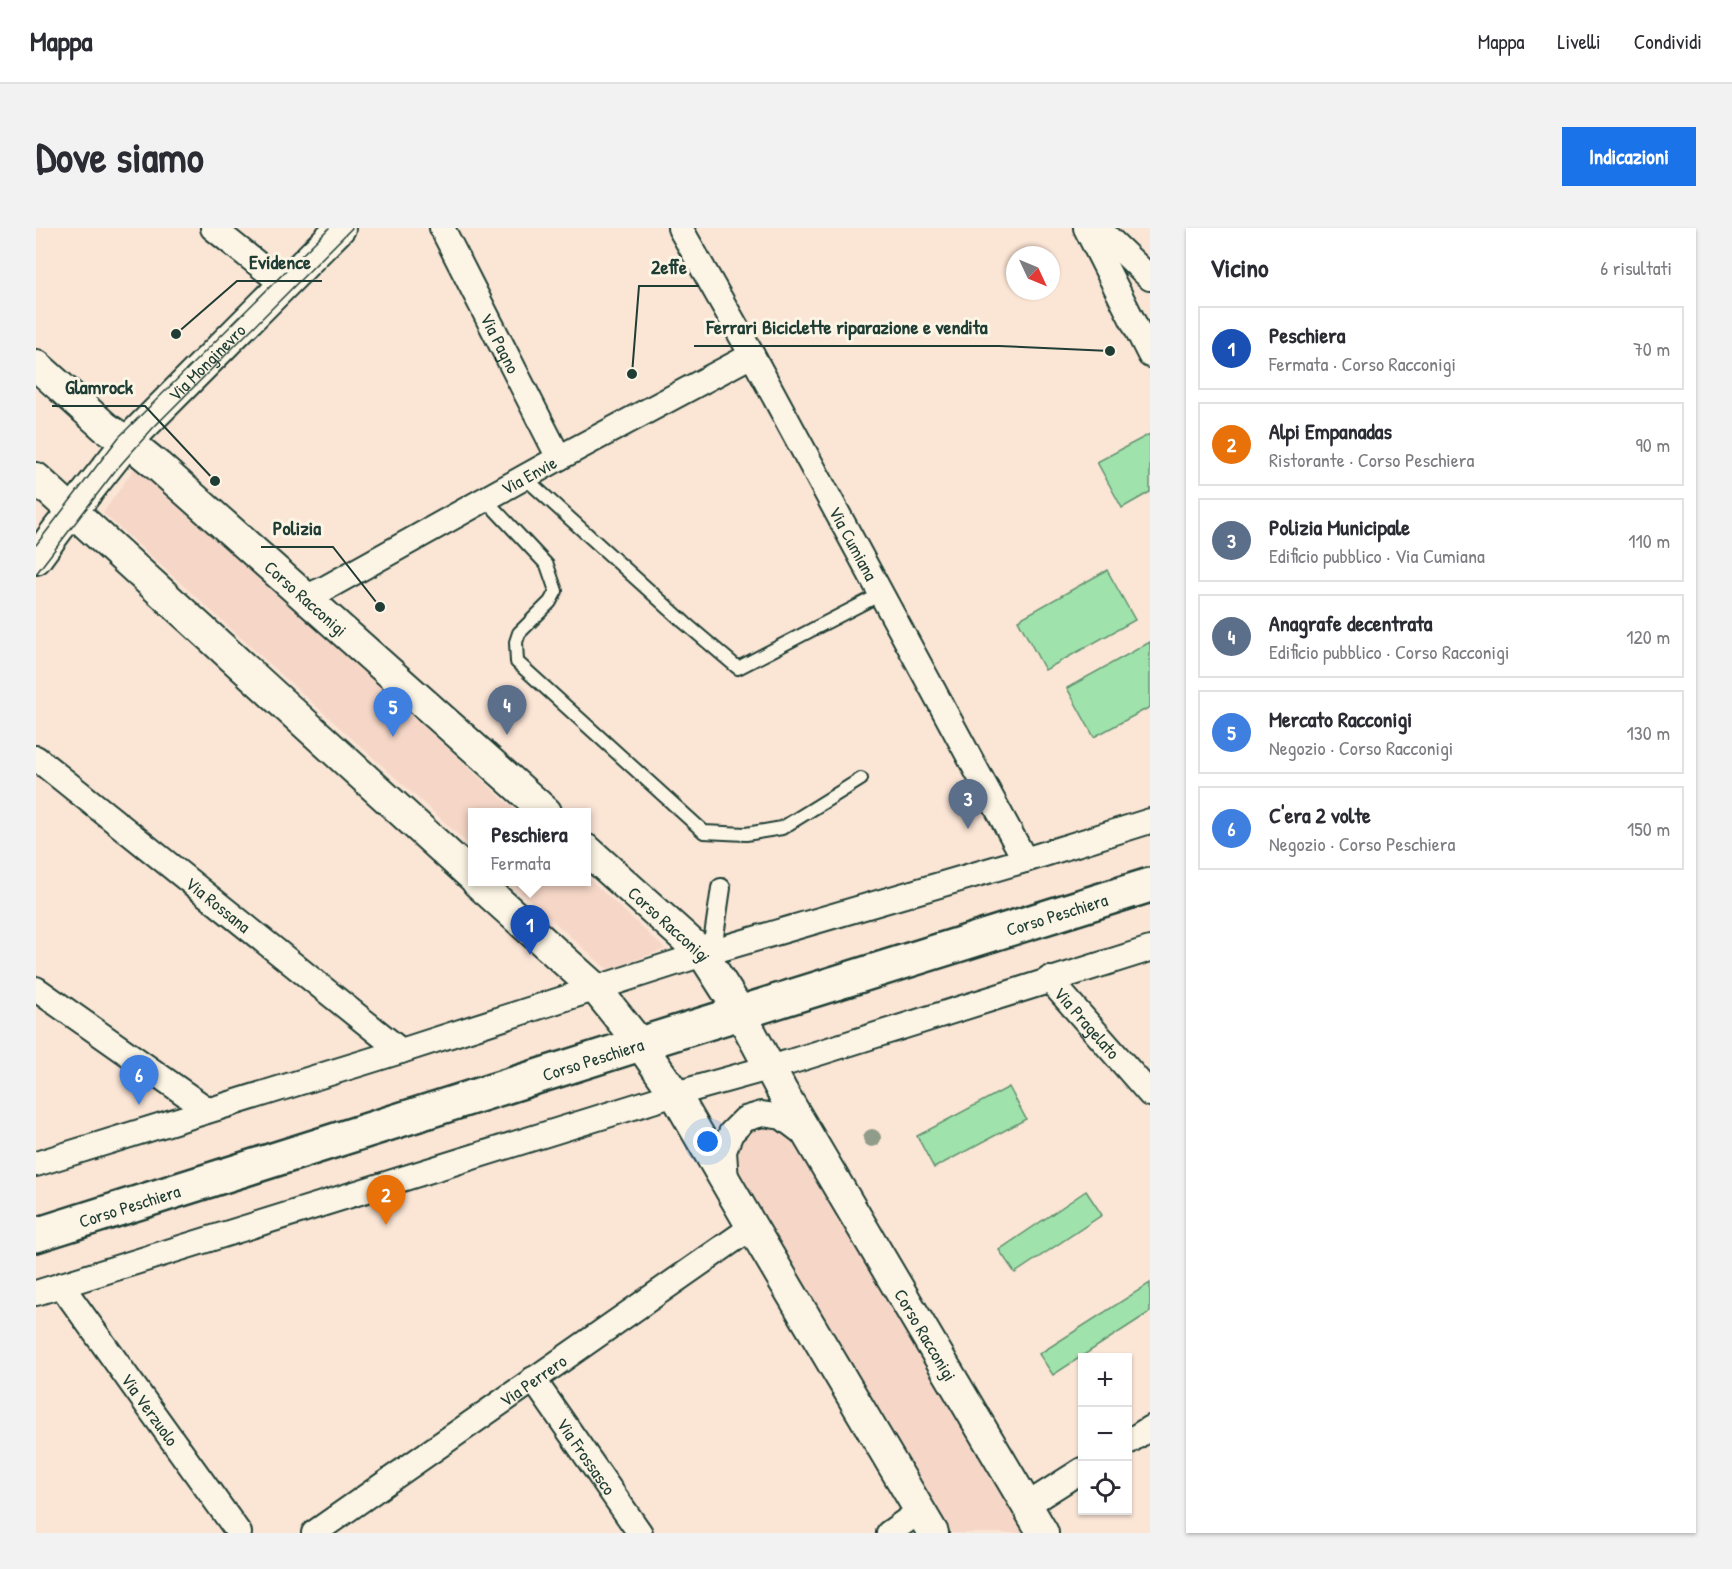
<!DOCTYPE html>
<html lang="it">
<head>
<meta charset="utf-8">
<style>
  :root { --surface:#fff; --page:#f2f2f3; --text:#2b2b33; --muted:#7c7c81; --line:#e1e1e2; --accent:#1a73e8 }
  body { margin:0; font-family:"Patrick Hand",sans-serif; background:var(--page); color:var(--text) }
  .controls { position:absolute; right:18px; bottom:18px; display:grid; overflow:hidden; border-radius:0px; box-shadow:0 2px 4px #0004 }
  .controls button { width:54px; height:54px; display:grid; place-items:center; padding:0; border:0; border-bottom:2px solid var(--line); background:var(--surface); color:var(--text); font:30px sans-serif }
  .compass { position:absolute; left:970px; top:18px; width:54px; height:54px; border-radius:50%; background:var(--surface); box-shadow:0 2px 4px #0004; rotate:134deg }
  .you { position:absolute; left:672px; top:914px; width:21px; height:21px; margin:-15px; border:4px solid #fff; border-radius:50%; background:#1a73e8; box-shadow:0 0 0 9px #1a73e833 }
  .badge { display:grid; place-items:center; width:39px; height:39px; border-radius:50%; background:var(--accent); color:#fff; font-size:20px; font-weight:700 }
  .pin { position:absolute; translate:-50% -50px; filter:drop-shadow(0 2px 3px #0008) }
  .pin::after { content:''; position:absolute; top:32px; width:21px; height:18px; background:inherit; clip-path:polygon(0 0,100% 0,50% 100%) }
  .popup { position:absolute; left:432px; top:580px; width:123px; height:78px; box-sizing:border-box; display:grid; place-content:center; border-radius:0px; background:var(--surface); filter:drop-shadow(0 2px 4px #0005); font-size:20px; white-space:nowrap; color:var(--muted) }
  .popup b { font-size:22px; color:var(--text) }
  .popup::after { content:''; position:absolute; left:50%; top:100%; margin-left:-12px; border:12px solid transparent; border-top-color:var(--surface) }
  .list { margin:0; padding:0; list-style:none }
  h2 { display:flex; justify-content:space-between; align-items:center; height:78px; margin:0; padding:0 24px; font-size:26px }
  h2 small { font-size:20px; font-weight:400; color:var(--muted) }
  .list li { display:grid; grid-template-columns:39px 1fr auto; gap:18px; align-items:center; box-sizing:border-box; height:84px; margin:0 12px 12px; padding:0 12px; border:2px solid var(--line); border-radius:0px }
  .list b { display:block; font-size:22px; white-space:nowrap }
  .list p { margin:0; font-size:20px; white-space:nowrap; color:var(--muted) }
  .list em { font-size:20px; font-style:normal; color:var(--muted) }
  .icon { flex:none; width:33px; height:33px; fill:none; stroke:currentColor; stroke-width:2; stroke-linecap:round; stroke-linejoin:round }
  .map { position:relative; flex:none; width:1114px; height:1305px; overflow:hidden; border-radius:0px }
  header { display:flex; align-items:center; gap:36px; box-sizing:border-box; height:84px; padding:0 30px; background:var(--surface); border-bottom:2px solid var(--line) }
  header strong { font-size:28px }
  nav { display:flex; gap:33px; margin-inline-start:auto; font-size:21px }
  .intro { display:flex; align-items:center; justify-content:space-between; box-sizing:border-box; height:144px; padding:0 36px }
  h1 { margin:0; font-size:42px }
  .button { padding:15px 27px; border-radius:0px; background:var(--accent); color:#fff; font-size:21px; font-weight:700 }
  main { display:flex; gap:36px; padding:0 36px }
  aside { flex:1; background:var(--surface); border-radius:0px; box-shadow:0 2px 4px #0004 }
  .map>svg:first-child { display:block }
</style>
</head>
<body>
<header>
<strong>Mappa</strong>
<nav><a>Mappa</a><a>Livelli</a><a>Condividi</a></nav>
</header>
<div class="intro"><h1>Dove siamo</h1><a class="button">Indicazioni</a></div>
<main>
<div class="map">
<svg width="1114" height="1305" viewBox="0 0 1114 1305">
  <rect width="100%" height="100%" fill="#fbe5d5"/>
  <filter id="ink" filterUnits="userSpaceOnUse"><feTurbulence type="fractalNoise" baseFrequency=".0167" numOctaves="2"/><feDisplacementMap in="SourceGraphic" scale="12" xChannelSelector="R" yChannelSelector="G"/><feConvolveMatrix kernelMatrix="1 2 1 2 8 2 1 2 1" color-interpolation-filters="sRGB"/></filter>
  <g filter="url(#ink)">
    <g fill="#f6d7c7">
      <path d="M102,235l379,349h-44v36l-370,-335z"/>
      <path d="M551,649l74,68 4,4 -56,21 -7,-5 -92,-83h77z"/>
      <path d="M728,893l28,11 240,401h-83l-211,-352 -6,-13 6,-33z"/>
    </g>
    <g fill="#a0e2ab" stroke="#609070" stroke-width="1.5">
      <path d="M1114,206v58l-28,16 -25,-46z"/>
      <path d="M1071,342l28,50 -90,50 -27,-50z"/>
      <path d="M1114,414v65l-56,30 -27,-49z"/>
      <path d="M973,859l17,32 -92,49 -17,-32z"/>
      <path d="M1050,963l16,24 -87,58 -16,-23z"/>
      <path d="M1114,1055v29l-97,63 -14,-21z"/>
    </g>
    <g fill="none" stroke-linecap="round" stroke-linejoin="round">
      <g stroke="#1f3d34" stroke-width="16">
        <g id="service">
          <path d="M488,249l161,146 53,45 143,-74"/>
          <path d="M449,271l62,66 9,26 -6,11 -31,31 -3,9 1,20 187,170 42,2 36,-6 79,-49"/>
        </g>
      </g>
      <g stroke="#1f3d34" stroke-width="22">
        <path id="pedestrian" d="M667,726l11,-18 7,-48"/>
      </g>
      <g stroke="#1f3d34" stroke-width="28">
        <g id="minor">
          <path d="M177,0l71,57"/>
          <path id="s1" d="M406,0l117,230"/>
          <path id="s2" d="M644,0l72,127 273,505"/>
          <path d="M1050,0l64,127"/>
          <path d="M1062,0l52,50"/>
          <path id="s3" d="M270,369l18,-8 235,-131 193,-103"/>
          <path id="s4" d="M0,530l365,293"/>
          <path id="s5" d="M1013,751l101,115"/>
          <path d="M0,761l172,121"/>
          <path d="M0,936l365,-113 302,-97 322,-94 125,-39"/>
          <path d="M690,953l-2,-30 7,-18 14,-14 17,-5 20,3 24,18"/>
          <path id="s6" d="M25,1057l178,248"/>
          <path d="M0,1065l639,-199 115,-32 360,-113"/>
          <path id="s7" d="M497,1151l107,154"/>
          <path d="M1092,1214l22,-14"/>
          <path d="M991,1277l55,-35"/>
          <path id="s8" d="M278,1305l438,-306"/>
          <path d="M853,1305l31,-22"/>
        </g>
      </g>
      <g stroke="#1f3d34" stroke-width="34">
        <g id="tertiary">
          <path id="s9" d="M0,137l69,62 31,21 22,18 388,346"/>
          <path d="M0,250l437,399"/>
          <path id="s10" d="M0,331l22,-30 69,-87 213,-214"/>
          <path id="s11" d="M551,622l116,104 37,58 43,81 260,440"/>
          <path d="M441,654l119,107 44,55 35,50 77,133 181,306"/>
        </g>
      </g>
      <g stroke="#1f3d34" stroke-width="38">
        <g id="secondary">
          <path id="s12" d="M0,1007l604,-191 510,-159"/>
        </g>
      </g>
      <use href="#service" stroke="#fcf5e5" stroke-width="12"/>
      <use href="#pedestrian" stroke="#fcf5e5" stroke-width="18"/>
      <use href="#minor" stroke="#fcf5e5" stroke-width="24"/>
      <use href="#tertiary" stroke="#fcf5e5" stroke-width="30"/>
      <use href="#secondary" stroke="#fcf5e5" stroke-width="33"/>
      <g stroke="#1f3d34" stroke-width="1.5">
        <path d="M0,317l83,-108 210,-209"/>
        <path d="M0,346l79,-103 38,-43 199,-200"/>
      </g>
    </g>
    <circle fill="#909b8a" cx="836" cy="910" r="9"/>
  </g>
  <g text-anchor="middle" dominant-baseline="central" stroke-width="6" stroke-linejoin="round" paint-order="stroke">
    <g font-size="18" fill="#1f3d34" stroke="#fcf5e5">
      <text stroke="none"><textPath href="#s1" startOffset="129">Via Pagno</textPath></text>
      <text stroke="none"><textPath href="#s10" startOffset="261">Via Monginevro</textPath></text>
      <text stroke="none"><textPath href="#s3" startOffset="254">Via Envie</textPath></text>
      <text stroke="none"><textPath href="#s2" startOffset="360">Via Cumiana</textPath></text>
      <text stroke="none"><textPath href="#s9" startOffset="357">Corso Racconigi</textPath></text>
      <text stroke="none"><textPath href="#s4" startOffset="234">Via Rossana</textPath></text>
      <text stroke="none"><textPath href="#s12" startOffset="1070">Corso Peschiera</textPath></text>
      <text stroke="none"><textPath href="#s11" startOffset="111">Corso Racconigi</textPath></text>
      <text stroke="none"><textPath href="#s5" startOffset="58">Via Pragelato</textPath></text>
      <text stroke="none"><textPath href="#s12" startOffset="584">Corso Peschiera</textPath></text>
      <text stroke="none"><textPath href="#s12" startOffset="98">Corso Peschiera</textPath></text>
      <text stroke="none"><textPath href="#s11" startOffset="597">Corso Racconigi</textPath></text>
      <text stroke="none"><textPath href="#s8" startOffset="267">Via Perrero</textPath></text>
      <text stroke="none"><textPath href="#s6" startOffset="153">Via Verzuolo</textPath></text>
      <text stroke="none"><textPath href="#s7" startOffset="94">Via Frossasco</textPath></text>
    </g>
  </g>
  <path fill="none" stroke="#1f3d34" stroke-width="2" d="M140 106L201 53H286M596 146L603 58H663M1074 123L963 118H658M179 253L109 178H16M344 379L297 319H225"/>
  <g fill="#1f3d34" stroke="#fcf5e5" stroke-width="2">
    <circle cx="140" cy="106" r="6"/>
    <circle cx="596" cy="146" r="6"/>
    <circle cx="1074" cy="123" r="6"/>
    <circle cx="179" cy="253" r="6"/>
    <circle cx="344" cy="379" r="6"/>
  </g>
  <g font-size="20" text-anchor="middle" font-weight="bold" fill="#1f3d34" stroke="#fcf5e5" stroke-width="6" stroke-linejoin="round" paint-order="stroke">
    <text x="244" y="41">Evidence</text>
    <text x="633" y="46">2effe</text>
    <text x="811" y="106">Ferrari Biciclette riparazione e vendita</text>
    <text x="63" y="166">Glamrock</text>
    <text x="261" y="307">Polizia</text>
  </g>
</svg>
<div class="controls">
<button>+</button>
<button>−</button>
<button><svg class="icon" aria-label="locate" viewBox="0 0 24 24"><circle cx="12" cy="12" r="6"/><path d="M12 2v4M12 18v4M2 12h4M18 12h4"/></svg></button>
</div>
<svg class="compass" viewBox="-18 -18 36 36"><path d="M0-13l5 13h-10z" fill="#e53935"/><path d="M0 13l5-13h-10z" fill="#7c7c81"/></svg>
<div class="you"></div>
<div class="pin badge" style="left:494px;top:727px;background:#1a4fb4">1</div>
<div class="popup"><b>Peschiera</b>Fermata</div>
<div class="pin badge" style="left:350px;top:997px;background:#e8710a">2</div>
<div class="pin badge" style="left:932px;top:601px;background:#5c6f8a">3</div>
<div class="pin badge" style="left:471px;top:507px;background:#5c6f8a">4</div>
<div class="pin badge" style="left:357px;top:509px;background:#3f7fe0">5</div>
<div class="pin badge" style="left:103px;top:877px;background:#3f7fe0">6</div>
</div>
<aside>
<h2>Vicino<small>6 risultati</small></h2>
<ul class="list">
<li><span class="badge" style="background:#1a4fb4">1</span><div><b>Peschiera</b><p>Fermata · Corso Racconigi</p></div><em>70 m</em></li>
<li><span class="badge" style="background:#e8710a">2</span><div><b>Alpi Empanadas</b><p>Ristorante · Corso Peschiera</p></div><em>90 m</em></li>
<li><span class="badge" style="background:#5c6f8a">3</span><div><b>Polizia Municipale</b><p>Edificio pubblico · Via Cumiana</p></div><em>110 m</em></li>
<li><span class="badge" style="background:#5c6f8a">4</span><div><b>Anagrafe decentrata</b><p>Edificio pubblico · Corso Racconigi</p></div><em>120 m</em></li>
<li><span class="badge" style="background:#3f7fe0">5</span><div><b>Mercato Racconigi</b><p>Negozio · Corso Racconigi</p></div><em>130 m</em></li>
<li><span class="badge" style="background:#3f7fe0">6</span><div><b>C'era 2 volte</b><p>Negozio · Corso Peschiera</p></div><em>150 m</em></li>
</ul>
</aside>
</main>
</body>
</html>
